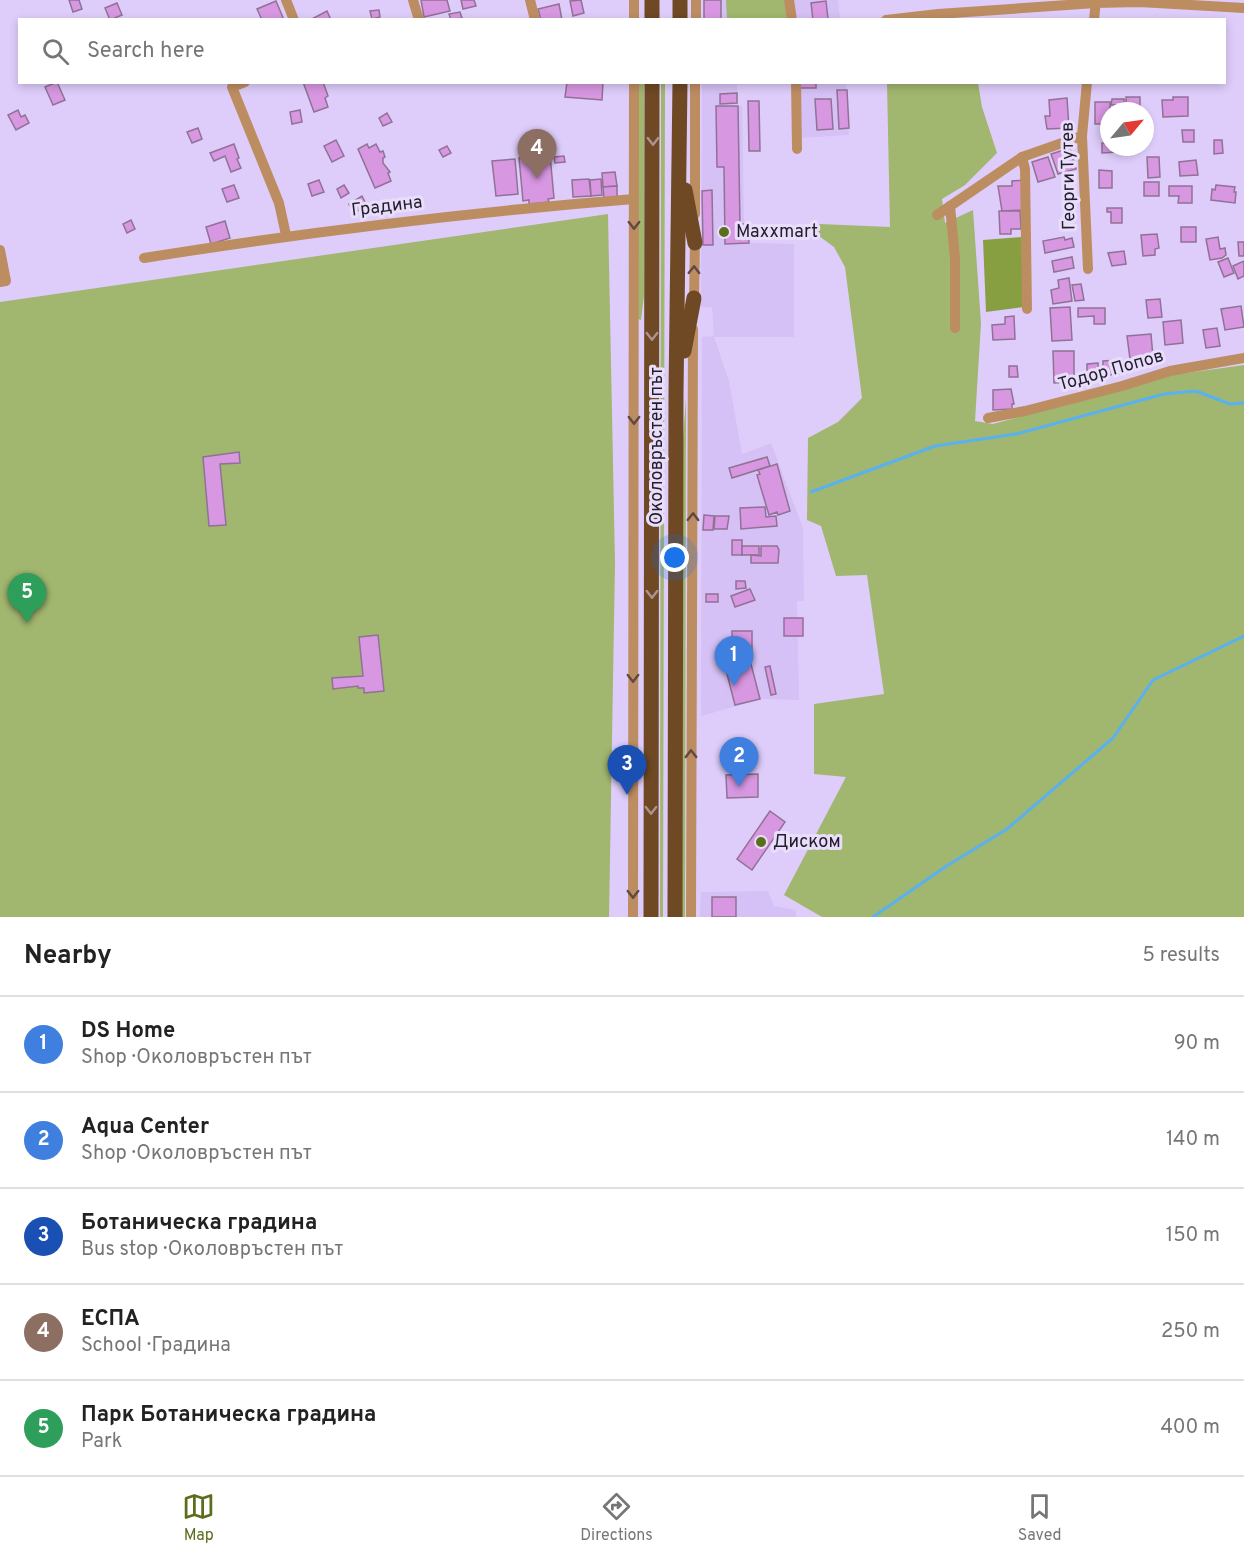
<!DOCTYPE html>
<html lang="en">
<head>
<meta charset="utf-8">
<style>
  :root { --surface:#fff; --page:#f2f2f2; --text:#222; --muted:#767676; --line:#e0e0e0; --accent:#5a6e1c }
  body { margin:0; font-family:Overpass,sans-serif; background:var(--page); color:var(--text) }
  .compass { position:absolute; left:1100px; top:102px; width:54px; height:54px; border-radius:50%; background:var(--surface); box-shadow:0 3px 9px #0003; rotate:61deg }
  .you { position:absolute; left:675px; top:558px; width:21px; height:21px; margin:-15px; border:4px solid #fff; border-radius:50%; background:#1a73e8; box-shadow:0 0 0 9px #1a73e833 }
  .badge { display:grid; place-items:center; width:39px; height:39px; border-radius:50%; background:var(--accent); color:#fff; font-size:20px; font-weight:700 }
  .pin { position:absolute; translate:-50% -50px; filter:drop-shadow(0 2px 3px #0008) }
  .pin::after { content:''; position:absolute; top:32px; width:21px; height:18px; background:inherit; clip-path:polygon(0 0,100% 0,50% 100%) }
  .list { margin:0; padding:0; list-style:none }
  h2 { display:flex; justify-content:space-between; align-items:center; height:78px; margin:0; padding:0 24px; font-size:26px }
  h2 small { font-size:20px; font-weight:400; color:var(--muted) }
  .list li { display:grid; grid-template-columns:39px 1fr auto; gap:18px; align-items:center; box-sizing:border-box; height:96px; padding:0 24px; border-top:2px solid var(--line) }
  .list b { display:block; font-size:22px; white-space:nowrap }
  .list p { margin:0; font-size:20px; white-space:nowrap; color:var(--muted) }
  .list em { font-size:20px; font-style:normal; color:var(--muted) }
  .icon { flex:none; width:33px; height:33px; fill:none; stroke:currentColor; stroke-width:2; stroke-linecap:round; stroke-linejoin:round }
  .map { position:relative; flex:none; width:1244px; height:917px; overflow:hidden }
  .search { position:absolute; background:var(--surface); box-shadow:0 3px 9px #0003; left:18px; right:18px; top:18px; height:66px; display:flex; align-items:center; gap:15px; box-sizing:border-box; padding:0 21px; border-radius:0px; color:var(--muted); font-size:22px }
  .sheet { height:558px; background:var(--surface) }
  nav { display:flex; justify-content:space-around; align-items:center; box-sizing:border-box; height:84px; border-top:2px solid var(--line); background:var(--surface); font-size:16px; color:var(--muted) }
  nav a { display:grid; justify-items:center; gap:3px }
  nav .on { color:var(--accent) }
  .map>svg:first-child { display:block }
</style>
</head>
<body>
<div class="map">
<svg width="1244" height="917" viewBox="0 0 1244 917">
  <rect width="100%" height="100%" fill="#decdfb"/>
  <g fill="#d5c1f5">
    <path d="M703,0h135l2,19h-137z"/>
    <path d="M702,83h35l1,23h4l2,114 5,23 45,1v93h-80l15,44 13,73 29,-11 32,85 1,73h-7l2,99 -37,-1 -61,17 1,-379 12,-1 -2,-29h-11z"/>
    <path d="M798,83h48l3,52 -51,3z"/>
    <path d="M768,891l6,15 22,4v7h-96l1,-25z"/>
  </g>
  <g fill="#a1b66e">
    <path d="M726,0h59l4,19h-62z"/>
    <path d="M644,82v214l-3,24 -3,-1v-236z"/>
    <path d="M665,82l-2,835h-3l1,-834z"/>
    <path d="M887,83h91l4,24 15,46 -32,32 -23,14 3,24 28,-13 8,113 -6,98 18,3 179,-49 72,-10v552h-422l-38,-22 62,-118 -32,-3v-70l70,-10 -17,-119 -31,1 -15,-50 -14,-6 1,-82 30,-16 24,-24 -17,-131 -11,-20 -19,-14 4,-9 71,3z"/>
    <path d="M608,214l7,349 -6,354h-609v-615z"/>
    <path d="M686,398l-1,519h-4l1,-466z"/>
  </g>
  <path fill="#879f41" d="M1022,237l2,70 -38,5 -3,-72z"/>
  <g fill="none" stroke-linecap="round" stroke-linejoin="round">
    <g stroke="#5ab1f0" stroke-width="3">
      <path d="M811,492l124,-46 81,-12 148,-40 32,-3 34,13 14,-1"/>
      <path d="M873,917l72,-50 62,-38 106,-91 40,-58 91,-44"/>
    </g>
  </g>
  <g fill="#d797e1" stroke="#917195" stroke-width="1.5">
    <path d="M69,0h10l3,9 -9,3z"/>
    <path d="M421,0h26l3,11 -26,6z"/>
    <path d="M461,0h13l2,6 -13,3z"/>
    <path d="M581,0l3,13 -11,3 -3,-15z"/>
    <rect x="704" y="0" width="17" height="20"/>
    <path d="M276,1l8,19h-22l-5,-11z"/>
    <path d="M826,1l2,18 -15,1 -2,-17z"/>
    <path d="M117,3l5,12 -12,5 -5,-12z"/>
    <path d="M559,4l3,16h-21l-3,-11z"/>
    <path d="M379,10l1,7 -8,2 -2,-8z"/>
    <path d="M327,11l4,9h-21z"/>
    <path d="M460,12l2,6 -11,2 -2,-6z"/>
    <path d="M57,82l8,18 -12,5 -8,-18z"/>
    <path d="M303,82h20l5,14 -3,2 3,9 -14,5z"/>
    <path d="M567,82h36l-1,18 -37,-3z"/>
    <rect x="800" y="82" width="16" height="6"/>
    <path d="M837,90h10l2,38 -10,1z"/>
    <path d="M737,93v10l-17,1v-10z"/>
    <rect x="1126" y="97" width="14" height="14"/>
    <path d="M1173,97h15v19l-25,1 -1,-17h11z"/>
    <path d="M1067,98l2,30 -22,1 -2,-13h5l-1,-16z"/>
    <path d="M815,99h16l2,30 -16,1z"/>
    <path d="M1112,99h12v12l-9,-1v-5h-4z"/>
    <path d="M748,101h11l1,50h-11z"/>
    <path d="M1095,102h15v8l3,1h-4v13h-14z"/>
    <path d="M716,106h22l2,118h8l1,19 -24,1 -1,-77h-7z"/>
    <path d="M18,110l3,7 4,-2 4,8 -13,7 -8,-15z"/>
    <path d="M300,110l2,12 -10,2 -2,-12z"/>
    <path d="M387,113l5,9 -9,4 -4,-8z"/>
    <path d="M198,128l4,11 -10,4 -5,-11z"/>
    <path d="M1182,130h12v12h-11z"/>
    <path d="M336,140l8,16 -12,6 -8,-16z"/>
    <path d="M1214,140h8l1,13 -9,1z"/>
    <path d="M1102,143h7v4h9v5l-16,1z"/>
    <path d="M234,144l5,14 -2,1 4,9 -10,4 -6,-16 -11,5 -4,-8z"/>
    <path d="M367,144l2,4 7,-4 4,8 3,-1 2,6 -2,1v5l7,9 -2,1 3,8 -16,7 -17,-39z"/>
    <path d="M447,146l4,7 -8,4 -4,-7z"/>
    <path d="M1070,148l6,21 -18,5 -7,-20z"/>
    <path d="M550,155l4,43 -6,1 1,3 -20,2v-4l-6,1 -4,-43z"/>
    <path d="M564,156l1,6 -10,1 -1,-6z"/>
    <path d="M1048,157l7,20 -17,5 -6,-20z"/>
    <path d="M1147,157h12l1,20 -12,1z"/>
    <path d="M515,159l3,35 -22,2 -4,-35z"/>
    <path d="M1196,160l2,15 -18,1 -1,-14z"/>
    <path d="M1099,170l13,1v17h-13z"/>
    <path d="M615,172l2,14 -14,1 -1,-14z"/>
    <path d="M589,179l2,17 -18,1 -1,-17z"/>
    <path d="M601,179l1,16 -11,1 -1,-16z"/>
    <path d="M319,180l5,12 -12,4 -4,-12z"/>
    <path d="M1024,180l1,30 -23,1 -4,-25h14v-5z"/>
    <rect x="1144" y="182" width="15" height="14"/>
    <path d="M234,185l5,13 -12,4 -5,-13z"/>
    <path d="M344,185l5,8 -8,5 -4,-9z"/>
    <path d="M1216,185l19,2 -1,5h2l-1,11 -24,-3 1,-11 3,1z"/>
    <path d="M617,186v11l-13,1 -1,-11z"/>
    <path d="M1169,186h23v17h-14l1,-7h-10z"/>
    <path d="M712,190l1,55h-10l-1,-54z"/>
    <path d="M362,196l5,10 -13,7 -5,-9z"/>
    <path d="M1107,208h15v15h-11v-11h-4z"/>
    <path d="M999,211h21l1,18h-10v5h-11z"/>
    <path d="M131,220l4,9 -8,4 -4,-9z"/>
    <path d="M225,221l5,17 -19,6 -5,-17z"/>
    <rect x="1181" y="227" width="15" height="15"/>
    <path d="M1157,234l2,14 -4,1v6l-12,1 -2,-21z"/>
    <path d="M1064,237l1,3 7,-2 2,9 -29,6 -2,-12z"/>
    <path d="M1218,237l2,12 5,-1 1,7 -4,3 -12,2 -4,-21z"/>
    <path d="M1238,242h6v14h-5z"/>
    <path d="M1124,251l2,13 -14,2 -4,-13z"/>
    <path d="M1072,257l2,11 -20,4 -2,-11z"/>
    <path d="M1228,258l6,15 -10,4 -6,-15z"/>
    <path d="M1244,261v15l-6,3 -5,-13z"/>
    <path d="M1069,278l3,23 -19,3 -2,-14 8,-2 -1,-8z"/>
    <path d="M1081,284l3,16 -9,1 -3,-16z"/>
    <path d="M1160,299l2,18 -14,1 -2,-18z"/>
    <path d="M1241,306l3,21 -19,3 -4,-21z"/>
    <path d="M1070,307l2,33 -20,1 -2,-33z"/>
    <path d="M1078,308h27v16h-11v-8l-16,1z"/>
    <path d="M1014,316l1,23 -22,1 -1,-15 13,-1v-7z"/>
    <path d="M1181,320l2,23 -18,2 -2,-23z"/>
    <path d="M1217,328l3,18 -14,2 -3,-18z"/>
    <path d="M1151,334l2,23 -23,2 -3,-23z"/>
    <path d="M1053,351h21v31l-20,1z"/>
    <path d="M1120,360l1,14 -13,1v-3h-5v-11z"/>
    <path d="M1098,363v15h-11v-14z"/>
    <path d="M1009,366h8l1,11h-9z"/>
    <path d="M1011,389l3,15h-2v5l-19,1v-20z"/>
    <path d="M239,452l1,11 -20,1 6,61 -17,1 -6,-69z"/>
    <path d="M767,457l3,9 -38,12 -3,-10z"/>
    <path d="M777,464l13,47 -12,4 -1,-3 -8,3 -12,-40 3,-1 -2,-4z"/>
    <path d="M765,507l1,10 10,-1 1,10 -36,3 -1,-21z"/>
    <path d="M704,515l10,1 -1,14h-10z"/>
    <path d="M715,516h14l-2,13h-13z"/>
    <rect x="732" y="540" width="10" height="15"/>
    <rect x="742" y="546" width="17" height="9"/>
    <path d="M761,546h16l2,4 -1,13h-27v-8l10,1z"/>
    <path d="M736,581h9l1,7 -10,1z"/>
    <path d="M750,589l5,11 -20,7 -4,-11z"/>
    <rect x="706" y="594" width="12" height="8"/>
    <rect x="784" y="618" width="19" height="18"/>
    <path d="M732,631h20v26h-19z"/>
    <path d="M378,635l6,56 -20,2v-5h-6v-2l-25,3 -1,-11 31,-2 -4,-39z"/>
    <path d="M751,664l9,35 -25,6 -9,-35z"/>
    <path d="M770,666l6,28 -5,1 -6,-28z"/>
    <path d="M758,774v23l-31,1 -1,-23z"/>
    <path d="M770,811l15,11 -33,48 -15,-11z"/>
    <rect x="712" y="897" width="24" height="20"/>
  </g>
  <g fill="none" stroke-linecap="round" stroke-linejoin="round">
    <g stroke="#bd8d62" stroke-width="10">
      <path d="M286,0l8,20"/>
      <path d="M413,0l6,20"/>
      <path d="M530,0l5,20"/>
      <path d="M634,0v20"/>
      <path d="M789,0l3,20"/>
      <path d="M696,20v-20"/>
      <path d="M886,20l52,-6 158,-11 43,-1 105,6"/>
      <path d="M1094,20l2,-20"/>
      <path d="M245,82l-13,5 47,116 7,32"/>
      <path d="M796,82l1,67"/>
      <path d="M1087,82l-5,54 6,133"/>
      <path d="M1022,157l3,12 2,140"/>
      <path d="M950,206l5,52v70"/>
      <path d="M695,214v-132"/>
      <path d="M937,215l85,-58 60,-21"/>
      <path d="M0,250l6,31 -6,1"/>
      <path d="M144,258c163,-26 326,-46 490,-59"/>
      <path d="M694,304l1,-68"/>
      <path d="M988,418l37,-7 97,-25 48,-15 74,-13"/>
      <path d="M633,917l1,-835"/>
      <path d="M691,917l2,-588"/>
    </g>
    <g stroke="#6f4824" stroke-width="15">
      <path d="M652,0v20"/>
      <path d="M680,0v20"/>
      <path d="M685,190l10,53"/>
      <path d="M684,351l10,-53"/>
      <path d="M651,917l1,-835"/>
      <path d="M675,917l1,-525 4,-310"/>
    </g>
  </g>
  <defs><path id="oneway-chevron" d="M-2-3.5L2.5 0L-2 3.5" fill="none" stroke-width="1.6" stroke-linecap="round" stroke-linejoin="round" transform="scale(1.5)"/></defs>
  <g stroke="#ac938f">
    <use href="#oneway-chevron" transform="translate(653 141) rotate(90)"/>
    <use href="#oneway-chevron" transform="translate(652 336) rotate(90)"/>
    <use href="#oneway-chevron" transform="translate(652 594) rotate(90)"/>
    <use href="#oneway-chevron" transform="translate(651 810) rotate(90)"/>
  </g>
  <g stroke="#614942">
    <use href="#oneway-chevron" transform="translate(634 225) rotate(90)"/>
    <use href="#oneway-chevron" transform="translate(694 270) rotate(-89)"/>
    <use href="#oneway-chevron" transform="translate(634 420) rotate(90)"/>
    <use href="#oneway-chevron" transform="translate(693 517) rotate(-89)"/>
    <use href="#oneway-chevron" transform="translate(633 678) rotate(90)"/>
    <use href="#oneway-chevron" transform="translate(691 754) rotate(-90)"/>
    <use href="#oneway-chevron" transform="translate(633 894) rotate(90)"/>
  </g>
  <g fill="#5a6e1c" stroke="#e8defa" stroke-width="2">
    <circle cx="724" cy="232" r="6"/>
    <circle cx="761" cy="842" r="6"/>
  </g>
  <g text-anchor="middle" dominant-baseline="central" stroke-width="6" stroke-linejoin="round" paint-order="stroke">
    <g font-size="18" fill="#231c2d" stroke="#e8defa">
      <text transform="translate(1069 176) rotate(-91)">Георги Тутев</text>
      <text transform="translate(387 207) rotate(-7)">Градина</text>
      <text transform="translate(1111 371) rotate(-16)">Тодор Попов</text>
      <text transform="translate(657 446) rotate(-90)">Околовръстен път</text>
    </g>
    <g font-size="18" fill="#231c2d" stroke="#e8defa" text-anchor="start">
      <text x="736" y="232">Maxxmart</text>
      <text x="773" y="842">Диском</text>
    </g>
  </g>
</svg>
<svg class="compass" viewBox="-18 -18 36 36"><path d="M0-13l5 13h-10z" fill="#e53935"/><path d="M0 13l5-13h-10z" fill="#767676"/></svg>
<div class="you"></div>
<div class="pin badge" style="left:734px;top:686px;background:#3f7fe0">1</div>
<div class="pin badge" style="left:739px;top:787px;background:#3f7fe0">2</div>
<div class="pin badge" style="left:627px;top:795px;background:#1a4fb4">3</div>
<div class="pin badge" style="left:537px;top:179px;background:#8d6e63">4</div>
<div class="pin badge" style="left:27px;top:623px;background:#2e9e5b">5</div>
<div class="search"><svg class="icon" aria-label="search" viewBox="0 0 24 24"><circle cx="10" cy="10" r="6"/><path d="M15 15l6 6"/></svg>Search here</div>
</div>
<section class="sheet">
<h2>Nearby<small>5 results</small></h2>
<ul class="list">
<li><span class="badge" style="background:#3f7fe0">1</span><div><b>DS Home</b><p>Shop · Околовръстен път</p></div><em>90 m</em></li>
<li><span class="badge" style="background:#3f7fe0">2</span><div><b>Aqua Center</b><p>Shop · Околовръстен път</p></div><em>140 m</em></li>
<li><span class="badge" style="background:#1a4fb4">3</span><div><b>Ботаническа градина</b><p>Bus stop · Околовръстен път</p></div><em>150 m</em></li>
<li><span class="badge" style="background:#8d6e63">4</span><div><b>ЕСПА</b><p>School · Градина</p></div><em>250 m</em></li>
<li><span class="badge" style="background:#2e9e5b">5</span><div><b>Парк Ботаническа градина</b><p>Park</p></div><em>400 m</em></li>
</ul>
</section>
<nav>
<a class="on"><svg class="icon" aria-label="map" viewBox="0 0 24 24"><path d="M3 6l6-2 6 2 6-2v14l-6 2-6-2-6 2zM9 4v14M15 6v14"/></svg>Map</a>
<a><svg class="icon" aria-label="directions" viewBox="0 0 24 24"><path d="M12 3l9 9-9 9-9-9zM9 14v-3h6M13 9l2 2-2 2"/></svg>Directions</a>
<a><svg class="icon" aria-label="saved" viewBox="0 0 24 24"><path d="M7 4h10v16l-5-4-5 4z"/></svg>Saved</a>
</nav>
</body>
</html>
